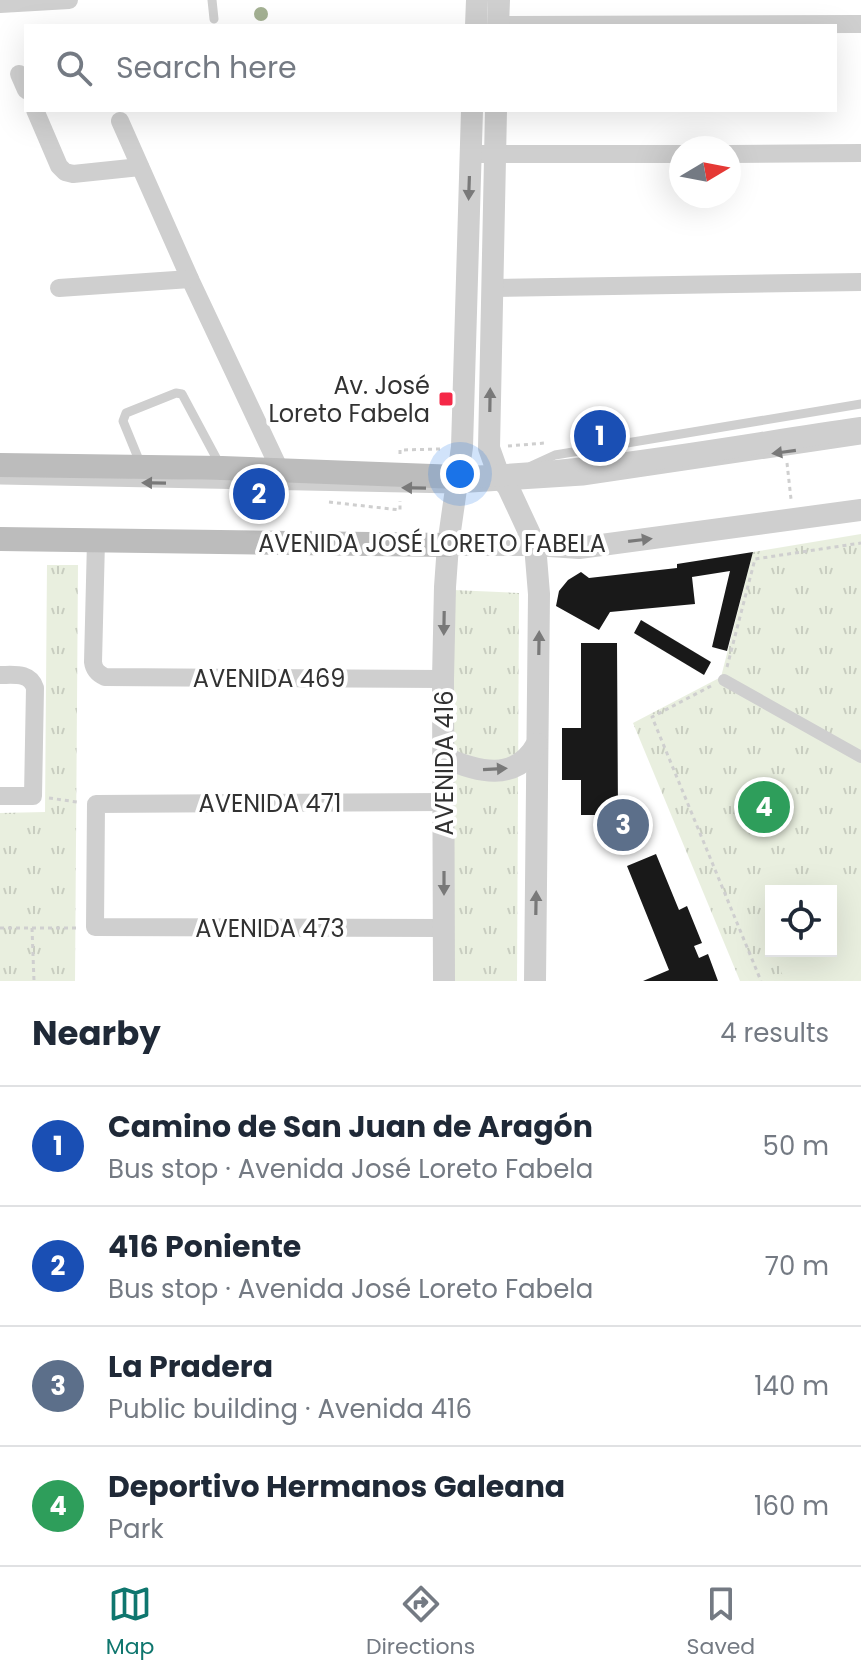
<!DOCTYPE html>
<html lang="en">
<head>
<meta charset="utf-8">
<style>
  :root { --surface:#fff; --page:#f6f6f7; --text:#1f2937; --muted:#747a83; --line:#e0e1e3; --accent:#0f766e }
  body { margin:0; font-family:Poppins,sans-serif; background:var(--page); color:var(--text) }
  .controls { position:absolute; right:24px; bottom:24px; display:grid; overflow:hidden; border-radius:0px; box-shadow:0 8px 32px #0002 }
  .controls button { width:72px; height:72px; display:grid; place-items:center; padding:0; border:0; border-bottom:2px solid var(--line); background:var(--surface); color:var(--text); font:40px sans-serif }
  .compass { position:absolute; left:669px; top:136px; width:72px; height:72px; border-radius:50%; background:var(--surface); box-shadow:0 8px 32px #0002; rotate:80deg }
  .you { position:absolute; left:460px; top:474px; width:28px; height:28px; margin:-20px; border:6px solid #fff; border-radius:50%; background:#1a73e8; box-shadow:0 0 0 12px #1a73e833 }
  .badge { display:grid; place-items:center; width:52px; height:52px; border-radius:50%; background:var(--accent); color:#fff; font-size:26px; font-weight:700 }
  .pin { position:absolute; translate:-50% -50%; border:4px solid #fff; box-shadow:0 2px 8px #0006 }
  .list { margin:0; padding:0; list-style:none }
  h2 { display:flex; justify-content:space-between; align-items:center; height:104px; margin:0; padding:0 32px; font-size:34px }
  h2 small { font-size:26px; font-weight:400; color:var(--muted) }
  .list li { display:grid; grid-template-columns:52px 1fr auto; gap:24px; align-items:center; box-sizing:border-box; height:120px; padding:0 32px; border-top:2px solid var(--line) }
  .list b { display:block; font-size:30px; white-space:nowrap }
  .list p { margin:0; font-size:26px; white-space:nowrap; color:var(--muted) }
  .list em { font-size:26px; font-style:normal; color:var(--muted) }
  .icon { flex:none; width:44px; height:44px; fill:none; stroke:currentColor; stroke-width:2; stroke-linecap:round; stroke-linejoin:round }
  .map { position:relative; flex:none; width:861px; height:981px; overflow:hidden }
  .search { position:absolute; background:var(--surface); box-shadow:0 8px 32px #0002; left:24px; right:24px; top:24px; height:88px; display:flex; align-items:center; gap:20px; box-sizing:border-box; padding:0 28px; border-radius:0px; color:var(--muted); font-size:30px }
  .sheet { height:584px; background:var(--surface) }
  nav { display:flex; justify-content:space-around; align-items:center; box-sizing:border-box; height:112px; border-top:2px solid var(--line); background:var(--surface); font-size:22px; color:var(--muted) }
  nav a { display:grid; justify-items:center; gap:4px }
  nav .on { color:var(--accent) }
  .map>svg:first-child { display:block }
</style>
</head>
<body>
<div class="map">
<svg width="861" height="981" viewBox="0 0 861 981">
  <defs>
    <pattern id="grass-tufts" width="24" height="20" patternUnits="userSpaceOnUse" patternTransform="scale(2)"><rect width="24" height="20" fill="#e9efdf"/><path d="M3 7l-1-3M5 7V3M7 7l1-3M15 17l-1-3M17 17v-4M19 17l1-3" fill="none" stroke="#c8cdc0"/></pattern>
  </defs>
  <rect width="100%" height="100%" fill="#fff"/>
  <g fill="url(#grass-tufts)" fill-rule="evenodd">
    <path d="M861,534v447h-121l-107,-258 88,-46 32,-125zM771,891h60v60h-60z"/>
    <path d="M47,565h31l-3,416h-75v-168l45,-1z"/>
    <path d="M453,590l66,3 -2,388h-67z"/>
  </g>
  <path fill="#e9efdf" d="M861,891v90h-76l-12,-30h58v-48z"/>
  <g fill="#191919">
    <path d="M753,552l-26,99 -15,-4 18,-76 -38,6 3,27 -85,8 -11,18 -43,-24 3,-15 9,-11 13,-8 8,6 88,-10v-4z"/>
    <path d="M641,620l70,42 -7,13 -70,-42z"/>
    <path d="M581,643h36l1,172h-37v-35h-19v-52h19z"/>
    <path d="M656,854l23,56 8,-4 15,37 -8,3 5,12 9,-4 10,27h-75l26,-11 -42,-104z"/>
  </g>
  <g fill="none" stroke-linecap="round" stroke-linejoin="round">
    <g stroke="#cfcfcf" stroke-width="3" stroke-dasharray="4 4" stroke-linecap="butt">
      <path d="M508,446l37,-3"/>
      <path d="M400,454v-4l41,-1"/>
      <path d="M787,463l4,36"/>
      <path d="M329,502l71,8v-9"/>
      <path d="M727,667l28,-108 106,-16"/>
      <path d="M711,686l-59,31 109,264"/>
      <path d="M49,798l28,4"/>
      <path d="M0,928h76"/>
      <path d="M32,928l2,53"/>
    </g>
    <g stroke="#cfcfcf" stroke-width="9">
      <path d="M212,0l2,19"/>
      <path d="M141,465l-18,-44 3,-8 50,-20 6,1 38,71"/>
      <path d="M531,466l24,-11 306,-51"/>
      <path d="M0,480l456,9 127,-8 278,-41"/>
    </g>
    <path stroke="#cfcfcf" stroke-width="12" d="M724,680l137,77"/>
    <g stroke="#cfcfcf" stroke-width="18">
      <path d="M0,4l69,-4"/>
      <path d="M498,25l363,-1"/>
      <path d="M19,74l7,16"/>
      <path d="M35,110l24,56 6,6 8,2 67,-7"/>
      <path d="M120,121l70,158 90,191"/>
      <path d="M471,154h210"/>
      <path d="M729,154l132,-1"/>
      <path d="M59,288l131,-9"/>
      <path d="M492,288l369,-6"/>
      <path d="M96,541l-3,121c1,8 5,12 12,15l338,2"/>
      <path d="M0,675c14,0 30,-3 35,13l-2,108h-33"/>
      <path d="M444,802l-348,2 -1,123 349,1"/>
    </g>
    <g stroke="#cfcfcf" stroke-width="22">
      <path d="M476,26l1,-26"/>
      <path d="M498,26l1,-26"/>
      <path d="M496,110l-7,338 10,28 9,11 27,58 4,49 -4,387"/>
      <path d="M458,477c135,-3 269,-30 403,-49"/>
      <path d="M448,545h87l44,3 282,-38"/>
      <path d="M443,757c34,15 73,26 94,-13"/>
      <path d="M444,981l-1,-302 2,-92 3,-42 14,-98 10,-337"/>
    </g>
    <g stroke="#bcbcbc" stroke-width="24">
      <path d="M0,465l222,3 236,9"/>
      <path d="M0,539l448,6"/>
    </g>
  </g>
  <circle fill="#a4b193" cx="261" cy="14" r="7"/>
  <defs><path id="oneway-solid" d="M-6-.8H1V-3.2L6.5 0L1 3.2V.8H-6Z" transform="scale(2)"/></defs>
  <g fill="#797979">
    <use href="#oneway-solid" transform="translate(469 188) rotate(92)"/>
    <use href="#oneway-solid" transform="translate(490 400) rotate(-89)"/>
    <use href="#oneway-solid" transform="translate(784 452) rotate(172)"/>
    <use href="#oneway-solid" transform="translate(154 483) rotate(-179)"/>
    <use href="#oneway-solid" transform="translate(414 488) rotate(-179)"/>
    <use href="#oneway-solid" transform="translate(640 540) rotate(-7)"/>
    <use href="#oneway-solid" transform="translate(444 623) rotate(91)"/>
    <use href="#oneway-solid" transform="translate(539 643) rotate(-89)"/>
    <use href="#oneway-solid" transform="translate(495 769) rotate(-3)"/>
    <use href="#oneway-solid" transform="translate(444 883) rotate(90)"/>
    <use href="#oneway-solid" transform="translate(536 903) rotate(-89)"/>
  </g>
  <rect fill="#f52847" stroke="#fff" stroke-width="3" x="438" y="391" width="16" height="16" rx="4"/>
  <g text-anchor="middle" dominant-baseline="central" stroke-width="8" stroke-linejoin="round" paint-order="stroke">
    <g font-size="24" fill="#323232" stroke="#fff" text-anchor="end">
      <text x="430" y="385">Av. José<tspan x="430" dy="28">Loreto Fabela</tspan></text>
    </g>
    <g font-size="24" fill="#323232" stroke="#fff">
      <text x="432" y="543">AVENIDA JOSÉ LORETO FABELA</text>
      <text x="269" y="678">AVENIDA 469</text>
      <text transform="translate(444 763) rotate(-90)">AVENIDA 416</text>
      <text x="270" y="803">AVENIDA 471</text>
      <text x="270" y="928">AVENIDA 473</text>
    </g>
  </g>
</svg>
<div class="controls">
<button><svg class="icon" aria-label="locate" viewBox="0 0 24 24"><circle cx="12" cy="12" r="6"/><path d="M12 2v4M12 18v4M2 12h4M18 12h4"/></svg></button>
</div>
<svg class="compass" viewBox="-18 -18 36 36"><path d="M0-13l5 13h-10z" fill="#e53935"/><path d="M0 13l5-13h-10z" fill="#747a83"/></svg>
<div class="you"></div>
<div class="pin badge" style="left:600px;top:436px;background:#1a4fb4">1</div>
<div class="pin badge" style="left:259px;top:494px;background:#1a4fb4">2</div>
<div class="pin badge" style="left:623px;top:825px;background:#5c6f8a">3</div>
<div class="pin badge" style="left:764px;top:807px;background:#2e9e5b">4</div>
<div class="search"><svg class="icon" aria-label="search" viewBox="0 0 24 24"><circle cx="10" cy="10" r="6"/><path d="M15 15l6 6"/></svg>Search here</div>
</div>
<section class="sheet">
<h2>Nearby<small>4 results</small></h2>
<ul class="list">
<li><span class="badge" style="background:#1a4fb4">1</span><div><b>Camino de San Juan de Aragón</b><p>Bus stop · Avenida José Loreto Fabela</p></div><em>50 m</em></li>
<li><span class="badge" style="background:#1a4fb4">2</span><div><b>416 Poniente</b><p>Bus stop · Avenida José Loreto Fabela</p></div><em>70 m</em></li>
<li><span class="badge" style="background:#5c6f8a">3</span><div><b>La Pradera</b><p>Public building · Avenida 416</p></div><em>140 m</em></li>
<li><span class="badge" style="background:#2e9e5b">4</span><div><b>Deportivo Hermanos Galeana</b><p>Park</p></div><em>160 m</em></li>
</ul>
</section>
<nav>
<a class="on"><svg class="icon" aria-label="map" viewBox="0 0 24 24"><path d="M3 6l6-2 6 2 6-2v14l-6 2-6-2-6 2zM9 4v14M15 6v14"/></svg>Map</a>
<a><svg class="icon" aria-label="directions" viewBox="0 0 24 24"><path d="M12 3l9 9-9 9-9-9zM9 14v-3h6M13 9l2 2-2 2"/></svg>Directions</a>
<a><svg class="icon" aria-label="saved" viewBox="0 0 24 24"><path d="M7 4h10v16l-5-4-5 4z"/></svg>Saved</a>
</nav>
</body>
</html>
